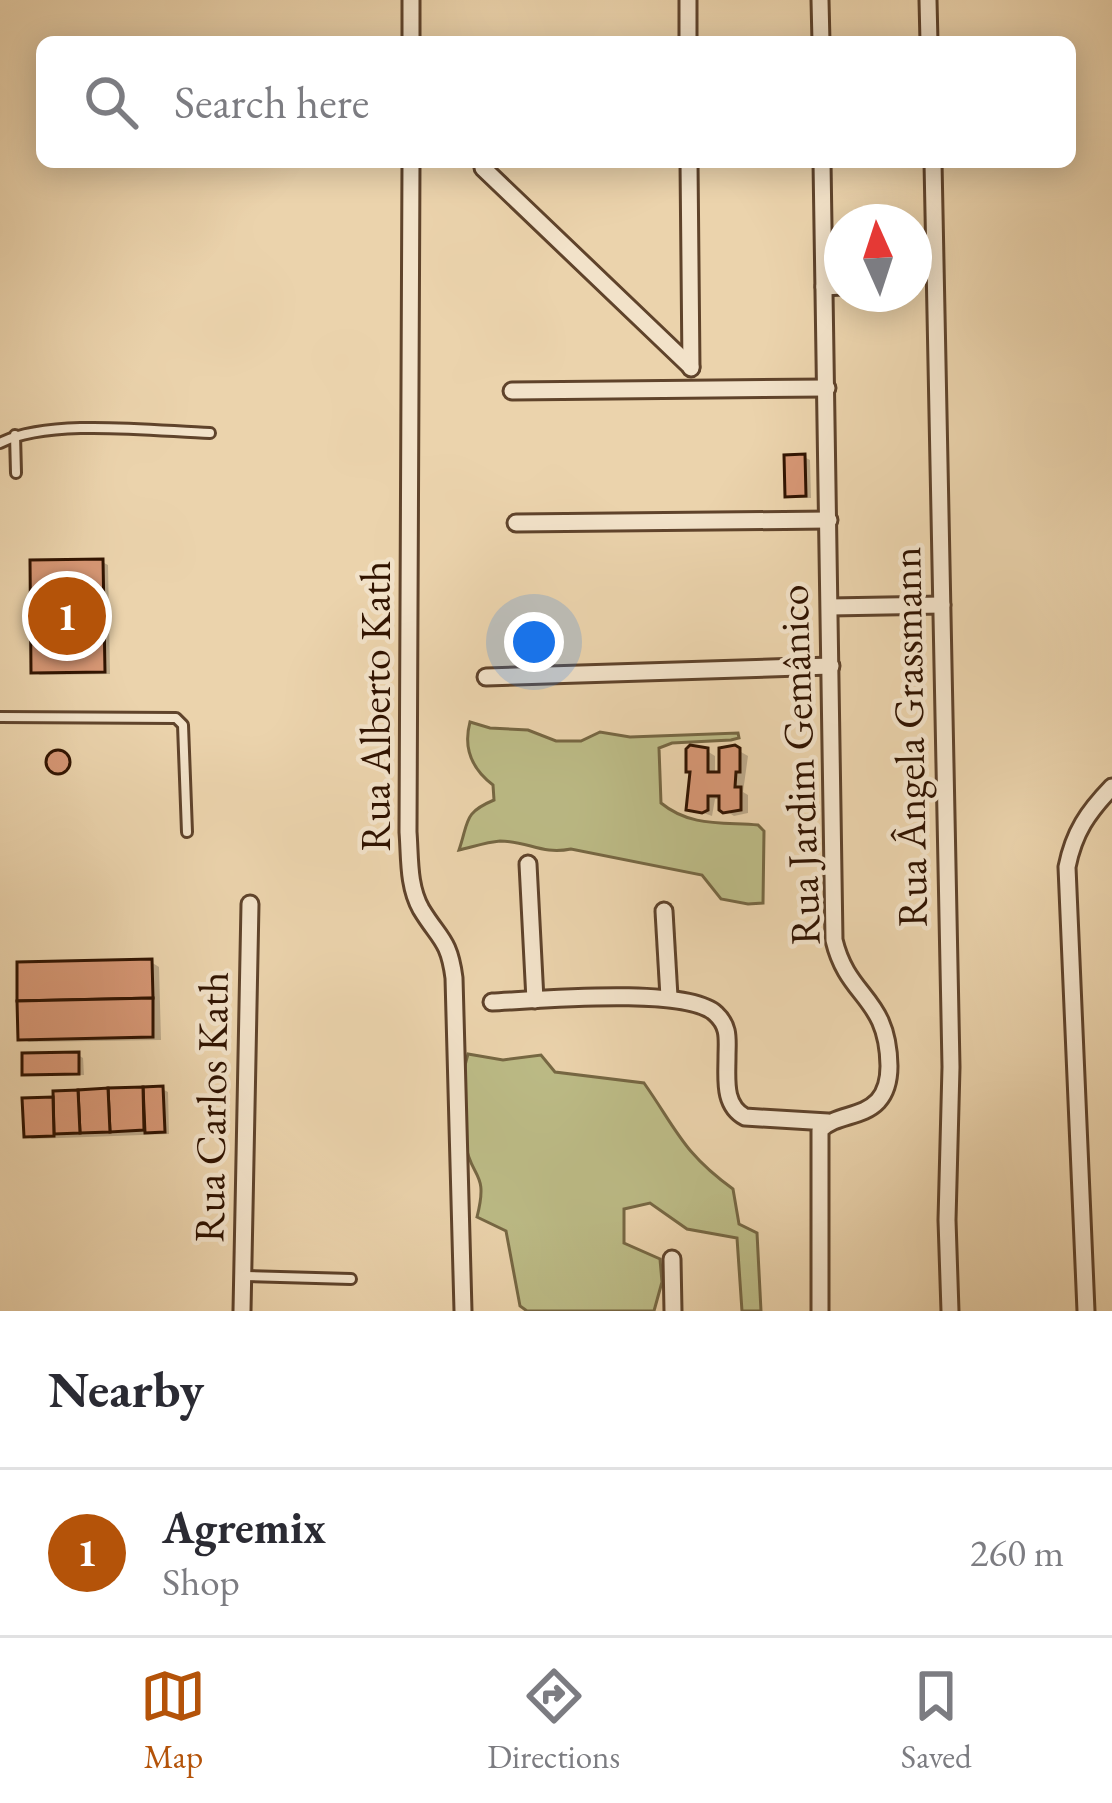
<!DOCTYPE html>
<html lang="en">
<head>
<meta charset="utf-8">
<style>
  :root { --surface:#fff; --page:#f2f2f3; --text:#2b2b33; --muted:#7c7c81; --line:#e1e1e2; --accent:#b45309 }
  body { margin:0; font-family:"EB Garamond",serif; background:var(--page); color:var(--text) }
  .compass { position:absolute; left:824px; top:204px; width:108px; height:108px; border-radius:50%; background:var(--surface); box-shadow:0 6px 30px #0003; rotate:357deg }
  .you { position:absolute; left:534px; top:642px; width:42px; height:42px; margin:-30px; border:9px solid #fff; border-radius:50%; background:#1a73e8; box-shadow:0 0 0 18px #1a73e833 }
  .badge { display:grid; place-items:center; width:78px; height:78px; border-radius:50%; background:var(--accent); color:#fff; font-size:39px; font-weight:700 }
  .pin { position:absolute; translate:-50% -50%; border:6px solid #fff; box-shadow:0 3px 12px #0006 }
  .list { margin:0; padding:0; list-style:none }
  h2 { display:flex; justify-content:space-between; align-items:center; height:156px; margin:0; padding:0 48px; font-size:51px }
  h2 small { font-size:39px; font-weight:400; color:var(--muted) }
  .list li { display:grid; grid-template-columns:78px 1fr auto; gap:36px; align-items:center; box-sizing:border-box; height:168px; padding:0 48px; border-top:3px solid var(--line) }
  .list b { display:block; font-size:45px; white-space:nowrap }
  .list p { margin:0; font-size:39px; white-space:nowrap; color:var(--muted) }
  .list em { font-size:39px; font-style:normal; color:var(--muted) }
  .icon { flex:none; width:66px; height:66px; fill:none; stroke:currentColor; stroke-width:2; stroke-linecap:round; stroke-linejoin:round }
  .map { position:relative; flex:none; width:1112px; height:1311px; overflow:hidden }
  .search { position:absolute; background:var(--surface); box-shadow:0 6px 30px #0003; left:36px; right:36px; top:36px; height:132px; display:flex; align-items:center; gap:30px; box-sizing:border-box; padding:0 42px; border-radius:18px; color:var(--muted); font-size:45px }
  .sheet { height:324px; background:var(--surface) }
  nav { display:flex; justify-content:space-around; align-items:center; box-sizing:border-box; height:168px; border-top:3px solid var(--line); background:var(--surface); font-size:33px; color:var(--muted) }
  nav a { display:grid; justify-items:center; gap:6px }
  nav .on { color:var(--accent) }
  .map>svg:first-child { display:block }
</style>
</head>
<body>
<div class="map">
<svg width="1112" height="1311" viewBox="0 0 1112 1311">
  <rect width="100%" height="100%" fill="#ebd3ac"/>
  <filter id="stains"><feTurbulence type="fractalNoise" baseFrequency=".00167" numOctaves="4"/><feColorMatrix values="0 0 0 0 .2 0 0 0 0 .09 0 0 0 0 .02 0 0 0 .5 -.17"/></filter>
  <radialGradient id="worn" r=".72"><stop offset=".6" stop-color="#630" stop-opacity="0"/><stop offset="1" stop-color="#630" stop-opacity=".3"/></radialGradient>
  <g fill="#bcbb86" stroke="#766743" stroke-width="3">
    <path d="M470,722l20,6 38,2 28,11h25l19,-9 30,5 108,-4 1,5 -8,2 -59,3 -13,5 2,55c29,24 62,19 97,22l6,6 -1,72 -15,1 -27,-5 -19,-24 -131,-26c-30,6 -42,-8 -71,-8 -13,1 -28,6 -41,9 10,-29 4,-37 35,-50l-1,-15c-21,-16 -30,-37 -23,-63z"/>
    <path d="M468,1054l35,6 38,-5 14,17 89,11c33,47 39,70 89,106l6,35 18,9 4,78h-19l-5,-73 -50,-9 -37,-26 -26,6v34l36,16 2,23 -8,29h-127l-7,-5 -14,-75 -29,-14c12,-47 -6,-37 -12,-75 -5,-28 -5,-62 3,-88z"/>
  </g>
  <g fill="#0003">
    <path d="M804,457l6,3 1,38h-17l-6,-3z"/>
    <path d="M102,562l6,3 2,109 -70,1 -6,-4z"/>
    <path d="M734,748l14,8 -5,36 5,3v18l-14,3 -12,-8v-9h-7l-3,17 -22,-8 17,-57 8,5v19h7z"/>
    <circle cx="61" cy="763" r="10"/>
    <path d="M151,962l8,5 2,73 -132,2 -8,-4z"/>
    <path d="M78,1055l5,3 1,17 -59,-2z"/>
    <path d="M162,1089l6,3 1,42 -137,5 -5,-3 -2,-35 31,-1v-7z"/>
  </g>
  <g fill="#d79775" stroke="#301300" stroke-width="3">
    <path d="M805,454l1,42 -21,1 -1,-42z"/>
    <path d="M103,559l2,113 -74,1 -1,-113z"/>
    <path d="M690,745l18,3v24h11v-24l16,-3 5,3v24h-4l-1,15h6v23l-18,3 -4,-3v-14h-11v14l-6,3 -16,-3 4,-38h-4v-23z"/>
    <circle cx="58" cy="762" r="12"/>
    <path d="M152,959l1,39 -136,3v-39z"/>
    <path d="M153,998v39l-135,3 -1,-39z"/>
    <path d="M79,1052v22l-57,1v-22z"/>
    <path d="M163,1086l2,46 -20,1 -2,-46z"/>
    <path d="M143,1087l1,43 -34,2 -2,-44z"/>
    <path d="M108,1088l2,44 -30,1 -2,-43z"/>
    <path d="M78,1090l2,43 -26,1 -1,-43z"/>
    <path d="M53,1097l1,39 -30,1 -2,-39z"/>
  </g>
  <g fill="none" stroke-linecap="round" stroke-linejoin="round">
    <g stroke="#5f432b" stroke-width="14">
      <g id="lane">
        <path d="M15,435l1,38"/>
        <path d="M0,443c49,-25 154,-12 210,-10"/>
        <path d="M0,717l176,1 7,7 4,107"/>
        <path d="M244,1276l107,3"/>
      </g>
    </g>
    <g stroke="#5f432b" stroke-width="21">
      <g id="street">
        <path d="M688,0v42"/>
        <path d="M820,0l1,42"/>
        <path d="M928,0l1,42"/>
        <path d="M411,42v-42"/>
        <path d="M411,162l-3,670c2,26 0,54 13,77 18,30 28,30 33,69l9,333"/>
        <path d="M689,162l2,206"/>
        <path d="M933,162l18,905 -4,153 3,91"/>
        <path d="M483,168l208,199"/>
        <path d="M824,287l18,-1"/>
        <path d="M512,391l315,-3"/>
        <path d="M516,523l313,-3"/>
        <path d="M830,607l112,-2"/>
        <path d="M486,677l345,-11"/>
        <path d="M528,864l7,136"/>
        <path d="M664,911l5,86"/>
        <path d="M492,1002c44,-2 196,-16 224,12 14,13 11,26 11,43 0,22 -4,48 18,60l83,5"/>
        <path d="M672,1259l1,52"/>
        <path d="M242,1311l8,-407"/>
        <path d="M820,1311v-181c16,-16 42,-12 58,-29 9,-10 11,-22 11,-35 -1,-70 -41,-67 -55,-126l-12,-778"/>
        <path d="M1086,1311l-19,-444c7,-35 21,-55 45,-80"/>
      </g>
    </g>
    <use href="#lane" stroke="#f2e2c9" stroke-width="8"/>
    <use href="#street" stroke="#f2e2c9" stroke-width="15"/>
  </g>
  <g text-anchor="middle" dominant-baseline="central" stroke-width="9" stroke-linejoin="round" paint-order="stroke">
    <g font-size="42" fill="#301300" stroke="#f2e2c9">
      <text transform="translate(375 706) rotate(-90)">Rua Alberto Kath</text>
      <text transform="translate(909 737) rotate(-91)">Rua Ângela Grassmann</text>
      <text transform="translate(799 765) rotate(-92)">Rua Jardim Gemânico</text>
      <text transform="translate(211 1107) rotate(-89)">Rua Carlos Kath</text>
    </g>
  </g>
  <rect width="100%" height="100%" filter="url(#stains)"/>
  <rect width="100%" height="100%" fill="url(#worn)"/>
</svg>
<svg class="compass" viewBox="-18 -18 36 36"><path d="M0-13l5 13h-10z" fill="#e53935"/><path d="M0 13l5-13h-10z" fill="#7c7c81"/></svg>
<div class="you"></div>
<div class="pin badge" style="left:67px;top:616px">1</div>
<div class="search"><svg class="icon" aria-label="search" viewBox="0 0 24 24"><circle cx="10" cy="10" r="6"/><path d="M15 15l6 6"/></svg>Search here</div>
</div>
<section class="sheet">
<h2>Nearby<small></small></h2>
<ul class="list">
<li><span class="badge">1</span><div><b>Agremix</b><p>Shop</p></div><em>260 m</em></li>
</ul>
</section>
<nav>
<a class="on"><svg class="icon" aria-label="map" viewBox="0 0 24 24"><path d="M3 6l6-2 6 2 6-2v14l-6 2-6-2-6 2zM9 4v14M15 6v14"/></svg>Map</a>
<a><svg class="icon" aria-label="directions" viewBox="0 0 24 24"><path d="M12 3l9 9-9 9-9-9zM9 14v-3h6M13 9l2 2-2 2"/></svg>Directions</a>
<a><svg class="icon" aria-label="saved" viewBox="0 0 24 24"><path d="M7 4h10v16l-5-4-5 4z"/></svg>Saved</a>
</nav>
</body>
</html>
